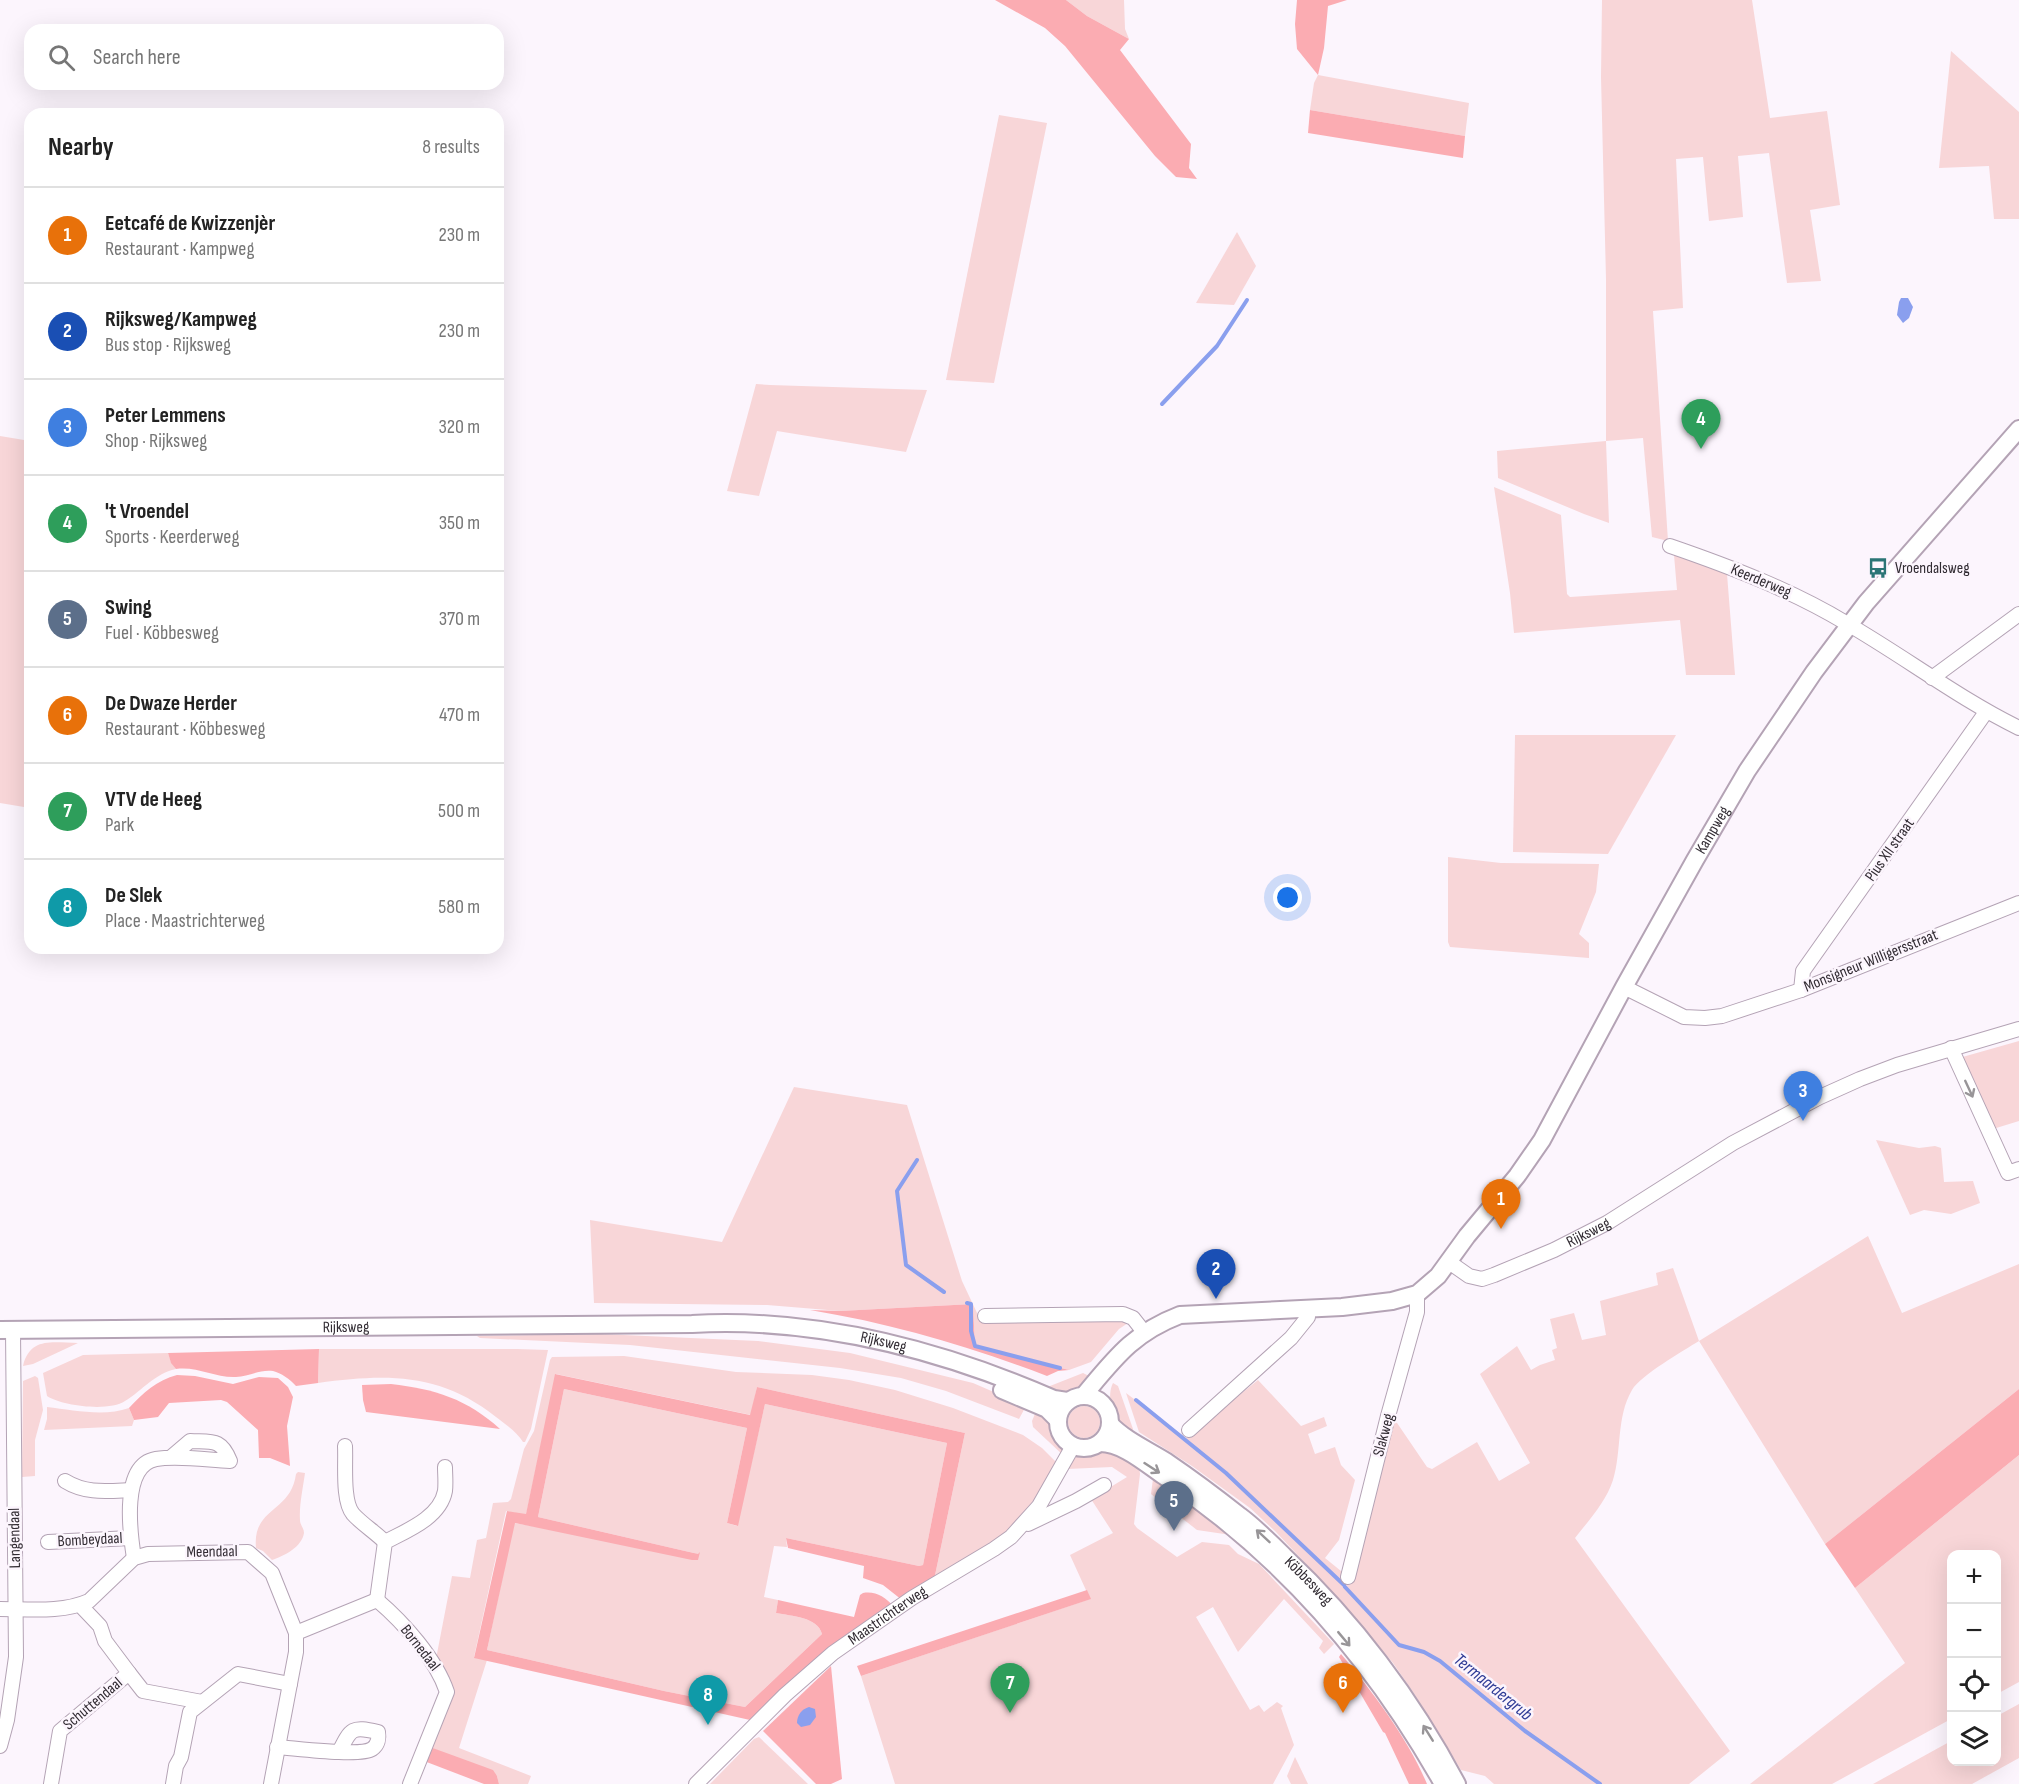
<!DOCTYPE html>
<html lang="en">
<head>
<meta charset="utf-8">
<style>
  :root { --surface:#fff; --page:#f2f2f2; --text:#222; --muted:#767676; --line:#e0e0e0; --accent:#b45309 }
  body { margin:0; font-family:"Sofia Sans Condensed",sans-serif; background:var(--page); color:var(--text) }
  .controls { position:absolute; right:18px; bottom:18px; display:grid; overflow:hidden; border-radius:12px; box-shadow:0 6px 24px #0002 }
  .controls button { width:54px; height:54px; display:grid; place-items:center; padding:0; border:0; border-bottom:2px solid var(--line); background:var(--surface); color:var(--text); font:30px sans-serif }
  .you { position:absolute; left:1288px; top:898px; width:21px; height:21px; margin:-15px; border:4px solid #fff; border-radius:50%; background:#1a73e8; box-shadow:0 0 0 9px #1a73e833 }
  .badge { display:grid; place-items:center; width:39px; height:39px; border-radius:50%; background:var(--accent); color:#fff; font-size:20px; font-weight:700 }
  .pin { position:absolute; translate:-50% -50px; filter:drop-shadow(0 2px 3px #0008) }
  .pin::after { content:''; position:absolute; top:32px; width:21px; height:18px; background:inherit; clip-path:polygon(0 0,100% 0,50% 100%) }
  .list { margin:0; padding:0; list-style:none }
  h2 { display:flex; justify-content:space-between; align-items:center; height:78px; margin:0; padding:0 24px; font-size:26px }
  h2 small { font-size:20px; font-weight:400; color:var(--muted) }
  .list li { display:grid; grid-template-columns:39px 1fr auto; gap:18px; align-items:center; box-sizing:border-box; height:96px; padding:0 24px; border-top:2px solid var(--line) }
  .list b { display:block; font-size:22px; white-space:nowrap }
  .list p { margin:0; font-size:20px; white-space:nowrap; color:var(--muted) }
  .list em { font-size:20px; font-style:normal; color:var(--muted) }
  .icon { flex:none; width:33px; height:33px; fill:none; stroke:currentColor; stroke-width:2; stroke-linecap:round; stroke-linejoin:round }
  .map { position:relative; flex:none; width:2019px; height:1784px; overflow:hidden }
  .search { position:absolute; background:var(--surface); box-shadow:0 6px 24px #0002; left:24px; top:24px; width:480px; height:66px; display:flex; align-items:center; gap:15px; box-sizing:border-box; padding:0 21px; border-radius:18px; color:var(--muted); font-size:22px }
  .panel { position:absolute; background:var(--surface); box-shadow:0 6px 24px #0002; left:24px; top:108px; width:480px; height:846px; border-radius:18px }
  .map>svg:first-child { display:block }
</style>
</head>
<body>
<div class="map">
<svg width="2019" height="1784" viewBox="0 0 2019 1784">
  <rect width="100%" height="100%" fill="#fcf5fd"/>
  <g fill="#f8d6d8">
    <path d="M1066,0h58l1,29 4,10 -42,-23z"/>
    <path d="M1602,0h150l18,118 57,-7 13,94 -30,5 11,71 -34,2 -18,-130 -31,3 5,61 -34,4 -6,-64 -27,2 7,149 -30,3 15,230 -16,-4 -9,-99 -37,3 3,82 -25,-9 -86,-36 -1,-27 109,-10v-162l-5,-202z"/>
    <path d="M1951,51l68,61v107h-25l-5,-53 -50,2z"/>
    <path d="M1318,75l151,28 -4,33 -155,-26 4,-27z"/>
    <path d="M999,115l48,8 -53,260 -48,-3z"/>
    <path d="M1237,232l19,34 -22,39 -38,-2z"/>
    <path d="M756,384l14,1 157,5 -21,62 -129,-21 -18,65 -32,-5z"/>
    <path d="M0,436l30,5v367l-30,-5z"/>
    <path d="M1494,487l67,28 6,79 3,3 107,-7 -3,-35 53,19 8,101h-49l-6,-55 -166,13 -4,-40z"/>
    <path d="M1515,735h161l-68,119 -95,-2z"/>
    <path d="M1448,857l53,6 98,1 -3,28 -17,42 10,9v15l-139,-11 -2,-5z"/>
    <path d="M2019,1041v80l-26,8 -34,-71z"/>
    <path d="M794,1087l113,18 55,176 16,34 5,5 148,1 -12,8 -28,33 -22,8 -94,-23 -2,-43 -133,7 -73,-6 -173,-2 -4,-83 132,22z"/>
    <path d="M1876,1140l43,8 16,-2 6,2 3,34 29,-1 7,22 -29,11 -27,-4 -14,5z"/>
    <path d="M1868,1236l34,77 117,-49v125l-194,155 -126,-203c-16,10 -58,34 -67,49 -16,27 -10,61 -19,90 -7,22 -24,40 -38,58l155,213 -41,33h-195l-9,-8 -24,-6 -46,-75 -22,-32 -54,-64 -64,-68 -25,-23 -58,-42 -53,-34 -13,-39 60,45 72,-58 43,46 23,-9 3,9 -19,8 7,20 20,-7 6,18 14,15 -16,60 -14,18 27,22 41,-163 34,50 5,2 45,-27 22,39 31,-18 -50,-89 37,-28 14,24 9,-5 15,-5 -3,-10 5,-2 -7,-29 24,-6 8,27 24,-5 -6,-34 58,-16 -2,-12 17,-5 26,73z"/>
    <path d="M601,1334l157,7 92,12 123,30 53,23 -7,13 -73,-28 -45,-13 -61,-10 -210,-23 -150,-7 -3,-2z"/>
    <path d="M78,1343l-45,21 -10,2c7,-30 31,-23 55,-23z"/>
    <path d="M319,1349h198l31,1 -17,79 -6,13h-2c-6,-10 -18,-18 -27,-25 -57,-45 -110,-43 -178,-34z"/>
    <path d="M168,1353l3,9 5,7c-22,5 -33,21 -51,32 -16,11 -63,5 -78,-5l-4,-23 40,-18z"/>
    <path d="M624,1356l112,16 76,3 37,5 46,10 58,18 70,27 19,13 16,16 -38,58 -24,20 -62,38 31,-147 -208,-46 -6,28 -195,-41 -30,141 -20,-4 -32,146 13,3 -28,88 72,28 -3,8h-29l-2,-8 -67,-29 19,-50 -14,-33 17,-88 18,2 7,-38 9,-2 7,-35 15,-1 3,-3 13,-50 10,-18 16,-71 2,-3z"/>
    <path d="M1083,1373l10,5c-18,18 -21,17 -46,11l3,-3z"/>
    <path d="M35,1376l3,2 5,32 -8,30v36l-13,1 1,-96z"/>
    <path d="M1113,1383l5,3 15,43 -2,6c-3,-3 -9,-6 -12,-9 -8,-9 -12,-32 -6,-43z"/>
    <path d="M564,1389l183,39 -20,95 10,3 28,-122 182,39 -24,122 -4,1 -133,-28 1,9 -13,-1 -10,51 14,3 -2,13c15,3 42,4 46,21l-77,73 -81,-16 -177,-41 27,-127 184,31 -160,-37z"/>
    <circle cx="1084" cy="1422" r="16"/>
    <path d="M47,1407c26,3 57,10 82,1l5,12 -2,6 -88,4 3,-11z"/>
    <path d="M1037,1409l15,12 4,16 7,11v7l-30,-28 -1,-6z"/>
    <path d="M1107,1449l32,18 1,7 -6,50 3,4 40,29 25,-15 27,3 9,9 21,10 75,80 -10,10 -5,-6 4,-7 -39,-42 -46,53 -25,-45 -17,10 54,93 9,-5 5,7 13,-10 6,4 -2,2 13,37 -21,39h-378l-34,-108 229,-77 -20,-44 43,-22 -22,-34 36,-22 -15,-10 -45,2c10,-19 19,-17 40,-20z"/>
    <path d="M2019,1455v227l-22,12 -1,-140h-44l-1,165 -119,65h-82l155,-121 -50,-75z"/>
    <path d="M298,1472l7,1c-2,15 -6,32 -5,47 0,5 4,8 4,13 -2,14 -20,23 -32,27l-9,-9 -7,-3c-4,-41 35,-35 40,-74z"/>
    <path d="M1156,1477l75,58 -34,-5 -46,-36 2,-15z"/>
    <path d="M2019,1704v54l-47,26h-99l78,-43 1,21h44l1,-46z"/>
    <path d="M759,1737l49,47h-98l44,-45z"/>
    <path d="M1295,1757l13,27h-17l-4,-8z"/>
  </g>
  <g fill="#fbacb2">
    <path d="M995,0h71l21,16 42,23 -9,11 71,94 -2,24 8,11 -21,-2 -21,-21 -90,-110 -20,-18z"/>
    <path d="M1297,0h50l-19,6 -4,42 -6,27 -21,-26 -2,-25z"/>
    <path d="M1310,110l155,26 -2,22 -155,-25z"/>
    <path d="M973,1304l2,43 94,23 -11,1 -11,5c-79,-30 -153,-52 -237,-66l30,1z"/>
    <path d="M319,1349l-1,34 -22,3c-6,-7 -15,-13 -23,-15 -13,-2 -25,6 -37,6 -21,1 -39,-11 -60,-8l-5,-6 -3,-10z"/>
    <path d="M555,1374l195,41 7,-28 208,46 -31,147 -32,20 -19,-15 -20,-7 1,-12 -76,-18 -2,-10 133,28 4,-1 24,-122 -182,-39 -27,122 -11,-3 20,-95 -183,-39 -26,128 160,37 2,-2 -2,8h-6l-177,-37 -28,127 177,41 81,16 77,-73c-4,-17 -31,-18 -46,-21l2,-13 76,17 6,-22 3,-2c13,-2 22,4 30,13l-143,114 -276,-62 33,-147 19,3z"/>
    <path d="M177,1375l18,1 38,8 26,-7 19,1 10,9 5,10 -6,29 3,40 -20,-8h-11l-1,-28 -31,-28 -6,-2 -52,3 -11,14 -24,3 -5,-12c14,-15 28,-28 48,-33z"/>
    <path d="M391,1384c44,5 76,15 109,45l-134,-17 -3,-12 -1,-15z"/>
    <path d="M2019,1389v66l-164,133 -30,-44z"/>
    <path d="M1087,1590l4,9 -218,73 -12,4 -4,-10z"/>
    <path d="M1341,1654c31,37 68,86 86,130h-18l-24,-51 -2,-1 -44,-75z"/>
    <path d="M831,1666l11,113 -11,5h-15l-53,-53z"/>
    <path d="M430,1747l63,23 4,6 2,8h-15l-60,-23z"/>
  </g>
  <g fill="#8a9fee">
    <path d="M1901,298h7l5,9 -4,11 -6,5 -6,-8 2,-13z"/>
    <path d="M809,1707l6,2 1,8 -6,8 -9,2 -4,-4c0,-8 5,-14 12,-16z"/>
  </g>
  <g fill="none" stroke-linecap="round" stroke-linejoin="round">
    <g stroke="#8a9fee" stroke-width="4">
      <path d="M1162,404l55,-58 30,-46"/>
      <path d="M917,1160l-20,31 9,74 38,27"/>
      <path d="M967,1303l4,1v27l4,15 85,22"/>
      <path d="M1136,1400l90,73 118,112"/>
      <path d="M1345,1587l54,58 25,7 16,9 85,70 75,53"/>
    </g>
    <g stroke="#b4a3b5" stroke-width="16">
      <g id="minor">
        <path d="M1670,546c61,21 121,44 176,77 59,34 112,75 173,105"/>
        <path d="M1932,678l87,-64"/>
        <path d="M1624,987l60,30 21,1 17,-2 79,-26 218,-87"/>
        <path d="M1801,990l2,-19 183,-259"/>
        <path d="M1951,1048l57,125 11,-4"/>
        <path id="s1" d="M1449,1262l20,14 13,3 12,-4 60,-25 53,-27 126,-80 87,-46 40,-18 37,-14 122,-36"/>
        <path d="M985,1316l138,-2 10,4 11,14"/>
        <path d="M1189,1430l102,-92 17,-21v-8"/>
        <path d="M345,1446c1,17 -3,55 8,68 9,10 22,18 32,28"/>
        <path d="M65,1481c21,13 42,10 66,9"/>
        <path d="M1028,1524l48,-23 28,-16"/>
        <path d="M48,1542l83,-4"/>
        <path d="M134,1558c-4,-25 -13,-93 22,-99 21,-4 52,1 74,2 -9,-23 -18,-19 -40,-20l-20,17"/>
        <path d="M1348,1577l40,-161 29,-104v-18"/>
        <path d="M377,1600l8,-58c21,-11 55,-24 60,-51 1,-8 0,-17 0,-24"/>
        <path d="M0,1609c29,0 62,4 89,-8l45,-43 14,-4 100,-2 24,21 24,60v19l-25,132"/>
        <path d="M296,1633l81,-33c27,23 59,59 70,92l-37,92"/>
        <path d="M129,1673l14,18 59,11"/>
        <path d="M0,1746l7,-26 9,-63 -3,-327"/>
        <path d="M277,1747c17,1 83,10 95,2 6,-4 7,-11 6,-17 -26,-6 -27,-4 -39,20"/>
        <path d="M51,1784l9,-53 69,-58 -24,-32 -5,-15 -20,-21"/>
        <path d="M173,1784l3,-18 5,-9 9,-45 48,-38 52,10"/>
        <path id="s2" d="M696,1784l89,-89 48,-42 79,-55 82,-49 17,-12 28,-31 34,-60"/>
      </g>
    </g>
    <g stroke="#b4a3b5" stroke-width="20">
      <g id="major">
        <path id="s3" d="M0,1330l692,-6c126,-7 247,25 362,75l13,2"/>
        <path d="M1002,1390l45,19 11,11"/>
        <path id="s4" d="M1084,1395c31,-37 49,-62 96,-80l162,-8 50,-6 25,-7 21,-18 29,-40 50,-60 25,-36 82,-153 71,-127 52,-89 67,-99 52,-69 153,-174"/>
        <circle cx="1084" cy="1422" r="26"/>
        <path id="s5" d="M1110,1424c15,16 38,26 57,38 25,17 49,35 73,54 16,12 30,26 44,40 70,66 128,143 173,228"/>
        <path d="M1100,1443c23,0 46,21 64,33 117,78 210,185 279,308"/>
      </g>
    </g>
    <use href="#minor" stroke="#fff" stroke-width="14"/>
    <use href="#major" stroke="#fff" stroke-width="16"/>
  </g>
  <defs><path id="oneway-shaft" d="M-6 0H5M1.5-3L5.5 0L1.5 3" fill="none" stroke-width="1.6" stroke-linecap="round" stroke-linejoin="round" transform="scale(1.5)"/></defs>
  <g stroke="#989598">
    <use href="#oneway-shaft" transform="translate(1969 1089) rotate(65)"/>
    <use href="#oneway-shaft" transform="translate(1152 1468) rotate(33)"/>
    <use href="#oneway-shaft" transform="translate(1263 1536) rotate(-137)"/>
    <use href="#oneway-shaft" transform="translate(1344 1639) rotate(50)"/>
    <use href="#oneway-shaft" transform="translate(1428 1733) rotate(-122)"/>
  </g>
  <defs>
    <g id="bus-bare" transform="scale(1.62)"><path d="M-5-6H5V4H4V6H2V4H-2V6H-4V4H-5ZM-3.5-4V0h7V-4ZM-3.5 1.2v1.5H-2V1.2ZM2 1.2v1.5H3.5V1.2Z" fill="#2b7576" stroke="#fcf5fd" stroke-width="2.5" paint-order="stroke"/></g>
  </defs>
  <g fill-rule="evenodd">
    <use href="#bus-bare" x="1878" y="568"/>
  </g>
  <g text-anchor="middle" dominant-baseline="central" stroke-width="5" stroke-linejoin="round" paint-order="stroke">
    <g font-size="16" fill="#312b32" stroke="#fcf5fd" text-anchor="start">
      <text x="1895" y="568">Vroendalsweg</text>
    </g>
    <g font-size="16" fill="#312b32" stroke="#fcf5fd">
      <text transform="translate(1761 581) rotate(23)">Keerderweg</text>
      <text stroke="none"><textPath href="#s4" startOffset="918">Kampweg</textPath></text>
      <text transform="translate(1890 850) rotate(-55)">Pius XII straat</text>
      <text transform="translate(1871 961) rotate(-22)">Monsigneur Willigersstraat</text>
      <text stroke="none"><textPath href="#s1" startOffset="154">Rijksweg</textPath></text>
      <text stroke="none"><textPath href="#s3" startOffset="346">Rijksweg</textPath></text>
      <text stroke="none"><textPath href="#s3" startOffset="885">Rijksweg</textPath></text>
      <text transform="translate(1384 1435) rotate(-75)">Slakweg</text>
      <text transform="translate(15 1538) rotate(-91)">Langendaal</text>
      <text transform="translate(90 1540) rotate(-3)">Bombeydaal</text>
      <text transform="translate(212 1552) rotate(-1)">Meendaal</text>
      <text stroke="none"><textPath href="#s5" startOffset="254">Köbbesweg</textPath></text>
      <text stroke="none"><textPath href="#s2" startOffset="256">Maastrichterweg</textPath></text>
      <text transform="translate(420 1648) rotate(52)">Bornedaal</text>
      <text transform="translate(93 1704) rotate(-40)">Schuttendaal</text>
    </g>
    <g font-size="18" font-style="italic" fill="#2f3c96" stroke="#fcf5fd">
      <text transform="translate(1493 1687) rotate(39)">Termaardergrub</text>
    </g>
  </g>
</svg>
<div class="controls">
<button>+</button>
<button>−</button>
<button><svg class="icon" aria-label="locate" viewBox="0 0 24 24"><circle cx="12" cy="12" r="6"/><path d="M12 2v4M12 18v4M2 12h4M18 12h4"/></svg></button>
<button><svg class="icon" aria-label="layers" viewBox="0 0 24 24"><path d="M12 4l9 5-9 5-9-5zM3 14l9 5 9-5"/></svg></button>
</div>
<div class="you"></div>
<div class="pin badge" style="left:1501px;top:1229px;background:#e8710a">1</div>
<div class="pin badge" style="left:1216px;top:1299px;background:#1a4fb4">2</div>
<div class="pin badge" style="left:1803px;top:1121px;background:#3f7fe0">3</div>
<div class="pin badge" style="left:1701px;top:449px;background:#2e9e5b">4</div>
<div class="pin badge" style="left:1174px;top:1531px;background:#5c6f8a">5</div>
<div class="pin badge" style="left:1343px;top:1713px;background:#e8710a">6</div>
<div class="pin badge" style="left:1010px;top:1713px;background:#2e9e5b">7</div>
<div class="pin badge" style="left:708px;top:1725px;background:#0f9aa8">8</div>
<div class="search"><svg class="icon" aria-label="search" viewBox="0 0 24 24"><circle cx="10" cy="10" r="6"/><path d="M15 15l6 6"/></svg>Search here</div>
<section class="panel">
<h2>Nearby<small>8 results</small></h2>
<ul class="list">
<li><span class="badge" style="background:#e8710a">1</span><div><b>Eetcafé de Kwizzenjèr</b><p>Restaurant · Kampweg</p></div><em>230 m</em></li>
<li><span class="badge" style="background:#1a4fb4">2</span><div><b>Rijksweg/Kampweg</b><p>Bus stop · Rijksweg</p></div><em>230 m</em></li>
<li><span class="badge" style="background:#3f7fe0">3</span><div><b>Peter Lemmens</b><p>Shop · Rijksweg</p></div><em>320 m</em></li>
<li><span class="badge" style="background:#2e9e5b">4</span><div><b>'t Vroendel</b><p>Sports · Keerderweg</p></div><em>350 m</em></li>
<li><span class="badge" style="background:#5c6f8a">5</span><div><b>Swing</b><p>Fuel · Köbbesweg</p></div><em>370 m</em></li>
<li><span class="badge" style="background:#e8710a">6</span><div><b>De Dwaze Herder</b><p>Restaurant · Köbbesweg</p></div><em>470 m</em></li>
<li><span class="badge" style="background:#2e9e5b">7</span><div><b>VTV de Heeg</b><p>Park</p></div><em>500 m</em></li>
<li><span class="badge" style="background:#0f9aa8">8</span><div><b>De Slek</b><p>Place · Maastrichterweg</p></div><em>580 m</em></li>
</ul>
</section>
</div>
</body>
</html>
